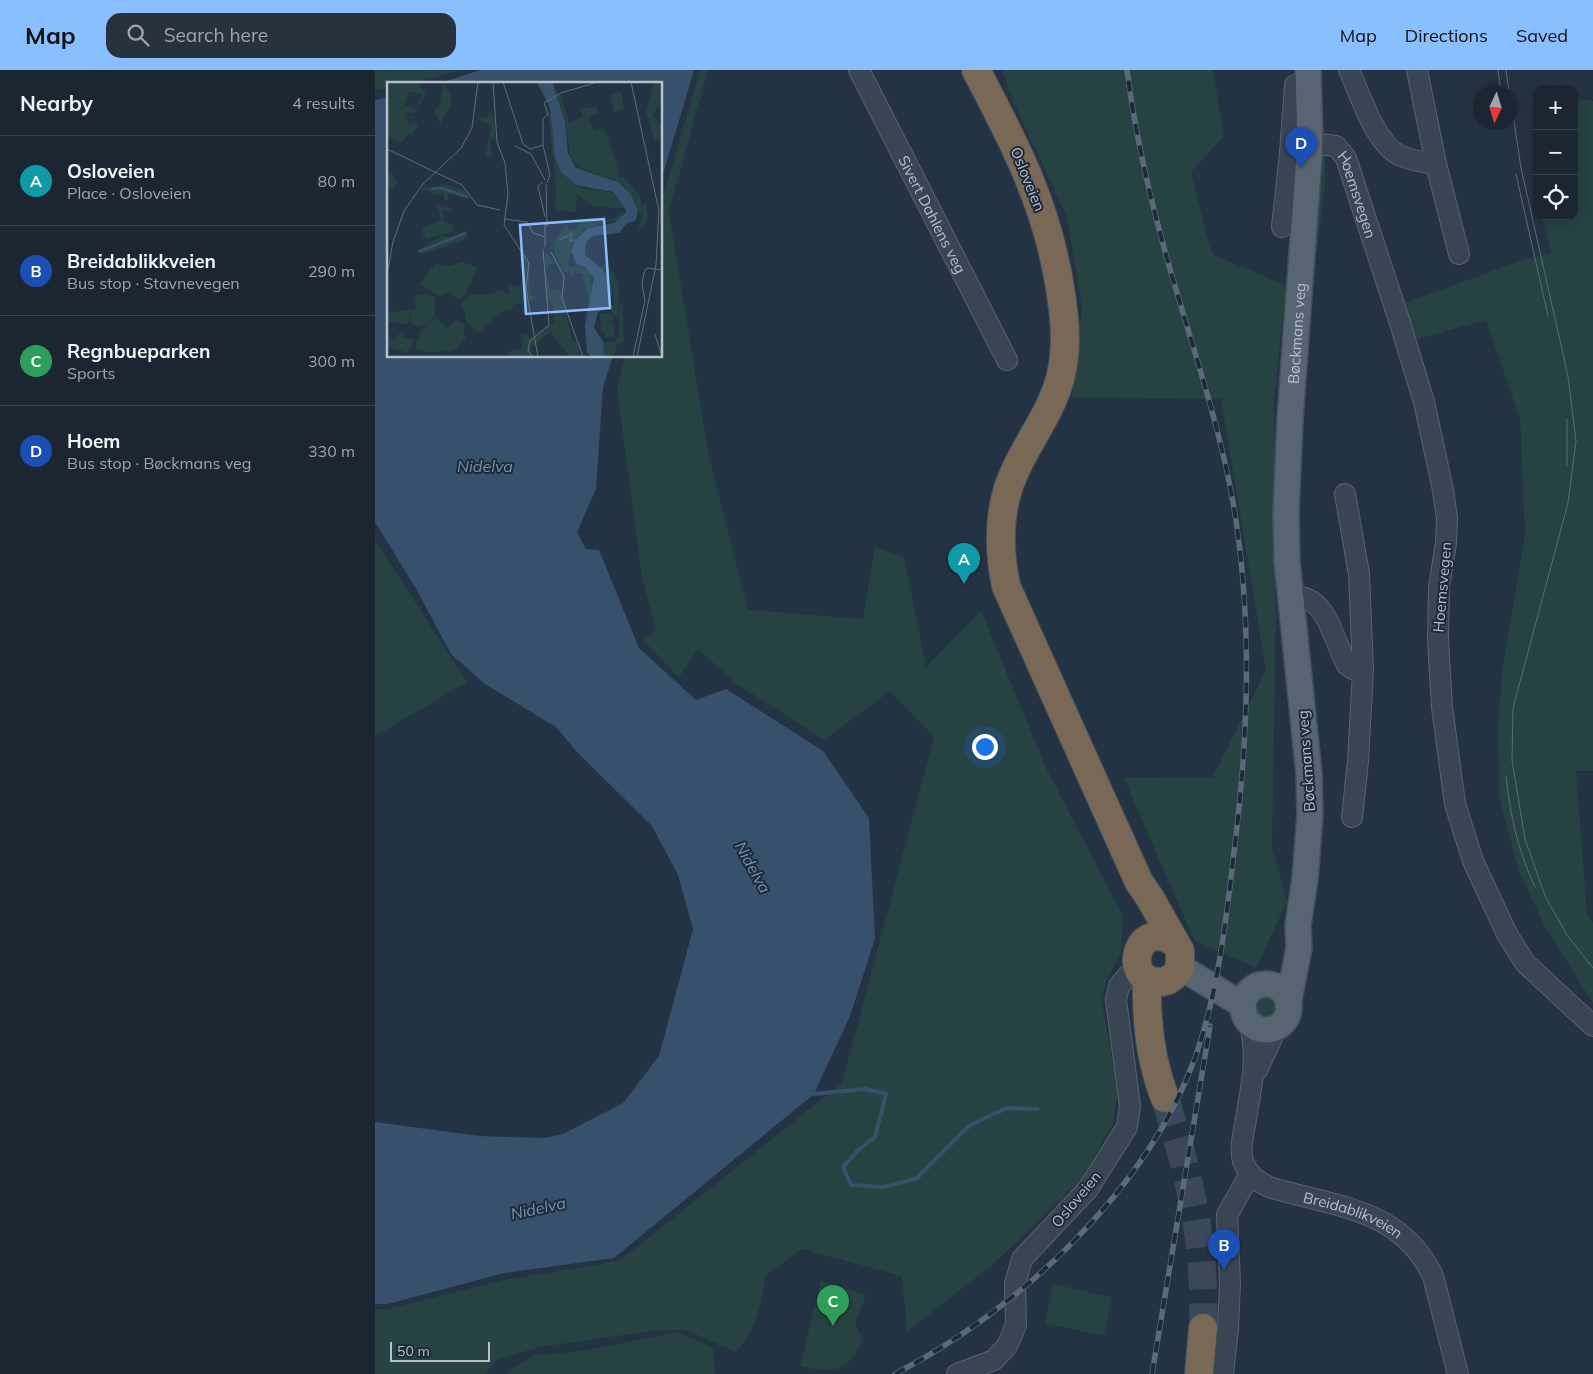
<!DOCTYPE html>
<html lang="en">
<head>
<meta charset="utf-8">
<style>
  :root { --surface:#1b2632; --page:#28323e; --text:#f1f3f6; --muted:#a0a5ac; --line:#39434d; --accent:#89bffe }
  body { margin:0; font-family:Mulish,sans-serif; background:var(--page); color:var(--text) }
  .controls { position:absolute; right:15px; top:15px; display:grid; overflow:hidden; border-radius:10px; box-shadow:0 2px 12px #0003 }
  .controls button { width:45px; height:45px; display:grid; place-items:center; padding:0; border:0; border-bottom:1px solid var(--line); background:var(--surface); color:var(--text); font:25px sans-serif }
  .compass { position:absolute; left:1098px; top:15px; width:45px; height:45px; border-radius:50%; background:var(--surface); box-shadow:0 2px 12px #0003; rotate:184deg }
  .scale { position:absolute; left:15px; bottom:12px; width:100px; box-sizing:border-box; padding-left:5px; border:2px solid #b6c0cc; border-top:0; font-size:14px; line-height:18px; white-space:nowrap; color:#b6c0cc; -webkit-text-stroke:4px #1e2a37; paint-order:stroke }
  .you { position:absolute; left:609px; top:676px; width:18px; height:18px; margin:-12px; border:4px solid #fff; border-radius:50%; background:#1a73e8; box-shadow:0 0 0 8px #1a73e833 }
  .badge { display:grid; place-items:center; width:32px; height:32px; border-radius:50%; background:var(--accent); color:#fff; font-size:16px; font-weight:700 }
  .pin { position:absolute; translate:-50% -41px; filter:drop-shadow(0 1px 2px #0008) }
  .pin::after { content:''; position:absolute; top:26px; width:18px; height:15px; background:inherit; clip-path:polygon(0 0,100% 0,50% 100%) }
  .list { margin:0; padding:0; list-style:none }
  h2 { display:flex; justify-content:space-between; align-items:center; height:65px; margin:0; padding:0 20px; font-size:21px }
  h2 small { font-size:16px; font-weight:400; color:var(--muted) }
  .list li { display:grid; grid-template-columns:32px 1fr auto; gap:15px; align-items:center; box-sizing:border-box; height:90px; padding:0 20px; border-top:1px solid var(--line) }
  .list b { display:block; font-size:19px; white-space:nowrap }
  .list p { margin:0; font-size:16px; white-space:nowrap; color:var(--muted) }
  .list em { font-size:16px; font-style:normal; color:var(--muted) }
  .icon { flex:none; width:28px; height:28px; fill:none; stroke:currentColor; stroke-width:2; stroke-linecap:round; stroke-linejoin:round }
  .map { position:relative; flex:none; width:1218px; height:1304px; overflow:hidden }
  header { display:flex; align-items:center; gap:30px; box-sizing:border-box; height:70px; padding:0 25px; background:var(--accent); color:#111 }
  header strong { font-size:24px }
  nav { display:flex; gap:28px; margin-inline-start:auto; font-size:18px }
  .search { width:350px; height:45px; background:var(--page); display:flex; align-items:center; gap:12px; box-sizing:border-box; padding:0 18px; border-radius:15px; color:var(--muted); font-size:19px }
  main { display:flex }
  aside { flex:1; background:var(--surface) }
  .map>svg:first-child { display:block }
</style>
</head>
<body>
<header>
<strong>Map</strong>
<div class="search"><svg class="icon" aria-label="search" viewBox="0 0 24 24"><circle cx="10" cy="10" r="6"/><path d="M15 15l6 6"/></svg>Search here</div>
<nav><a>Map</a><a>Directions</a><a>Saved</a></nav>
</header>
<main>
<aside>
<h2>Nearby<small>4 results</small></h2>
<ul class="list">
<li><span class="badge" style="background:#0f9aa8">A</span><div><b>Osloveien</b><p>Place · Osloveien</p></div><em>80 m</em></li>
<li><span class="badge" style="background:#1a4fb4">B</span><div><b>Breidablikkveien</b><p>Bus stop · Stavnevegen</p></div><em>290 m</em></li>
<li><span class="badge" style="background:#2e9e5b">C</span><div><b>Regnbueparken</b><p>Sports</p></div><em>300 m</em></li>
<li><span class="badge" style="background:#1a4fb4">D</span><div><b>Hoem</b><p>Bus stop · Bøckmans veg</p></div><em>330 m</em></li>
</ul>
</aside>
<div class="map">
<svg width="1218" height="1304" viewBox="0 0 1218 1304">
  <rect width="100%" height="100%" fill="#243343"/>
  <g fill="#274243">
    <path d="M0,0l7,1 78,-1c-24,8 -46,14 -71,14v3l-14,3z"/>
    <path d="M325,0h8l-39,142 40,245 39,153 115,9 12,-72 29,10 22,110 55,-56 66,159 76,146 -2,37 -14,26 -6,19 17,93 -5,32 -32,57 -89,85 -85,67 -5,-56 -100,-27 -36,26c-5,27 -9,58 -31,77l-48,-22 -35,1 -113,16 -42,13 -12,14h-110v-65h12l116,-29 116,-19 223,-178 92,-346 -44,-46 -66,49 -87,-56 -39,-35 -19,28 -36,-37 13,-10 -14,-52 -25,-189 8,-33h36v-152z"/>
    <path d="M627,0h211l11,66 -33,36 21,82 74,32 -12,115 2,210 -4,236 15,54 -31,67 -62,-28 -70,-162 89,-1 53,-107 -45,-271 -149,-2 10,-90 -15,-90 -54,-116z"/>
    <path d="M1199,28l19,3v670h-17l11,143 6,10v79l-49,-78 -25,-54 -20,-74 -1,-70 4,-56 23,-135 -5,-117 -34,-99 -72,20 -9,-37 124,-45 22,-5 -9,-37h32z"/>
    <path d="M950,82v32l-14,114 6,-140z"/>
    <path d="M0,470l92,142 -92,54z"/>
    <circle cx="890" cy="938" r="11"/>
    <path d="M446,1211l45,14 -11,29 8,16c-16,32 -28,34 -63,26z"/>
    <path d="M678,1214l59,13 -8,39 -59,-13z"/>
    <path d="M302,1262l36,16 2,26h-208l1,-3 25,-15 55,-6z"/>
  </g>
  <g fill="#37506b">
    <path d="M105,0h214l-33,111v-97h-224z"/>
    <path d="M14,27v259h224l-10,31 -7,102 -19,43 9,17 13,1 40,98 57,52 30,-11 97,62 46,67 6,121 -25,77 -36,78 -200,164 -110,15 -116,31h-13v-182l104,14 66,2 18,-4 60,-31 36,-47 34,-127 -15,-54 -26,-49 -74,-73 -22,-26 -71,-43 -34,-30 -36,-67 -40,-65v-422z"/>
  </g>
  <g fill="none" stroke-linecap="round" stroke-linejoin="round">
    <path stroke="#37506b" stroke-width="4" d="M439,1024l51,-5 21,5 -11,43 -17,13 -15,17 8,18 33,2 33,-9 53,-53 37,-17 31,1"/>
    <path stroke="#3a4858" stroke-width="28" stroke-dasharray="28 14" stroke-linecap="butt" d="M790,1028c25,80 41,145 38,230"/>
    <g stroke="#57636f" stroke-width="22">
      <g id="minor">
        <path id="s1" d="M484,0l148,290"/>
        <path d="M974,0c11,24 26,73 50,85 12,6 25,7 37,9"/>
        <path d="M1042,0l19,94 23,90"/>
        <path id="s2" d="M935,73l26,3 10,12 54,165 24,79 19,88 4,28 -1,25 -7,44 -1,53 4,67 13,97 18,57 34,73 18,29 68,63"/>
        <path d="M907,157l8,-74 5,-68"/>
        <path d="M970,424l14,80 4,96"/>
        <path d="M916,526c38,-1 41,43 56,69l6,4 10,1 -5,91 -6,56"/>
        <path id="s3" d="M874,953c10,30 2,65 -3,96 -2,13 -7,28 -3,42 4,13 14,20 26,26 65,20 131,20 164,89l25,98"/>
        <path d="M882,1000l20,-43"/>
        <path d="M582,1304l37,-14 13,-14 9,-21 -1,-41 7,-25 66,-70 39,-62 3,-21 -14,-106 3,-14 18,-21"/>
        <path d="M848,1304l5,-46 2,-45 -3,-68 23,-41"/>
      </g>
    </g>
    <g stroke="#434e5b" stroke-width="28">
      <g id="major">
        <path d="M805,897l63,38"/>
        <circle cx="891" cy="937" r="23"/>
        <path id="s4" d="M913,935l11,-57 -1,-23 7,-46 5,-64 -1,-41 -22,-213 -1,-48 4,-94 20,-276 -2,-73"/>
      </g>
    </g>
    <g stroke="#44505c" stroke-width="30">
      <g id="highway">
        <path d="M601,0c39,74 71,135 84,218 5,30 8,61 0,91 -9,33 -31,61 -45,92 -17,36 -17,76 -9,115l133,296 11,16 30,53v16c-4,9 -11,15 -21,15 -39,0 -22,-68 17,-38"/>
        <path d="M772,909c-1,41 3,81 18,119"/>
        <path d="M824,1304l4,-46"/>
      </g>
    </g>
    <use href="#minor" stroke="#394552" stroke-width="20"/>
    <use href="#major" stroke="#576472" stroke-width="25"/>
    <use href="#highway" stroke="#786855" stroke-width="28"/>
    <g stroke="#5b6a79" stroke-width="1">
      <path d="M1123,0l3,22"/>
      <path d="M1131,0l3,22"/>
      <path d="M1136,31l10,67 47,208 8,65 -8,62 -55,205 -1,52 13,79 20,57 22,39 26,33"/>
      <path d="M1141,104l32,142"/>
      <path d="M1192,349v47"/>
      <path d="M1131,706c4,39 12,75 29,111"/>
    </g>
    <g stroke="#5b6a79" stroke-width="5.5">
      <g id="rail">
        <path d="M520,1304c124,-65 251,-182 300,-316 25,-71 32,-148 41,-222 13,-112 16,-223 -3,-334 -15,-84 -44,-165 -67,-247 -17,-61 -31,-122 -39,-185"/>
        <path d="M777,1304l58,-348"/>
      </g>
    </g>
    <use href="#rail" stroke="#1e2a37" stroke-width="4" stroke-dasharray="11" stroke-linecap="butt"/>
  </g>
  <g text-anchor="middle" dominant-baseline="central" stroke-width="4" stroke-linejoin="round" paint-order="stroke">
    <g font-size="15" fill="#b6c0cc" stroke="#1e2a37">
      <text transform="translate(653 109) rotate(68)">Osloveien</text>
      <text stroke="none"><textPath href="#s2" startOffset="80">Hoemsvegen</textPath></text>
      <text stroke="none"><textPath href="#s1" startOffset="162">Sivert Dahlens veg</textPath></text>
      <text stroke="none"><textPath href="#s4" startOffset="675">Bøckmans veg</textPath></text>
      <text transform="translate(1067 517) rotate(-85)">Hoemsvegen</text>
      <text transform="translate(931 691) rotate(-94)">Bøckmans veg</text>
      <text transform="translate(701 1129) rotate(-50)">Osloveien</text>
      <text stroke="none"><textPath href="#s3" startOffset="266">Breidablikveien</textPath></text>
    </g>
    <g font-size="16" font-style="italic" fill="#7493b1" stroke="#1e2a37">
      <text x="110" y="396">Nidelva</text>
      <text transform="translate(378 797) rotate(61)">Nidelva</text>
      <text transform="translate(163 1138) rotate(-12)">Nidelva</text>
    </g>
  </g>
  <g transform="translate(12 12)">
    <rect width="275" height="275" fill="#243343"/>
    <path d="M0,0h34l-2,4 7,7 -10,19 -11,1 1,7 5,5 3,-5 -5,-3 6,-3 -2,4 5,8 -6,8 -4,-1 -6,10 -15,-6zM22,9l13,4 -6,14 -12,-4zM165,0l9,14 8,27 14,-6 -3,-8 16,-3 3,7 -8,3 -2,6 6,8 9,-3 15,45 -2,4 7,2 15,17 3,10 4,-1 2,12 -5,12h-5l6,-13 -4,-1 -15,-27 -13,-8 -34,-12 -7,-8 -6,-37zM267,0h8v23l-8,1 3,3 -4,6 6,8 3,-2v18l-8,1 -8,-28zM56,1l9,14 -2,10 -10,17 -6,-15 6,-4zM234,10l3,17 -10,4 -4,-17zM160,20l7,27 1,29 6,14 14,13 15,6 3,-2 20,4 12,15 -31,-1 -17,-13 -1,18 -21,-1 1,-26zM102,28l6,11v19l-2,-4 -3,3 2,19 -6,-3 5,-29 -13,-7 1,-8 1,6h4l5,-2zM5,90l5,11 -8,10 -2,-18zM38,103l1,3 21,-3 19,5 4,9 -22,-5v6h-4v-7l-12,2 -2,-4 -9,-1zM50,124l17,3 -11,2 1,11 9,3 1,6 -26,8 -5,-4 -1,-8 19,-6zM234,129l5,2 -5,6 -34,9 -14,13 -5,24 4,3 4,-3 13,6 3,17 -6,49 -1,-22 4,-15 -4,-17 -3,-10h-8l-1,5 -4,-8 -3,4 -11,-20 -1,-14 13,-16 1,4 7,2 6,-11 12,-2 1,4 10,-7v5h10zM81,148l-2,9 -42,15 -7,-3 24,-15 12,1zM128,161l13,16 2,31 2,6 6,1 -9,4 1,11 -9,1 3,-9 -9,-1 -5,8 -6,-1 -26,23 -13,-13v-9l-4,-7 10,-10h21l7,-4 10,5 -1,-11 6,3 8,-3 1,-28zM158,169l10,12 -6,1 -3,7 4,19 10,-1 12,50 5,4 3,14h-10l-20,-25 -19,16 3,9 -27,-2 3,-4 11,-2 2,-8 -3,-6 7,-2 3,5 18,-13h6l-1,-20 -7,-7zM76,180l14,5 -12,28 -7,5 -10,-8 -9,4 -19,-12 15,-20 13,2zM220,180l12,21 -1,36 -9,-11 -9,3 14,-7 -1,-16 -12,-21zM37,212l11,3v19l-5,7 -13,4 -7,-5 2,-12 4,-1 -1,-13zM233,223l4,2 -2,2 2,32 -7,4 -4,12h-8l-1,-15h12l3,-8zM24,227l-3,15 -21,-2v-9zM213,232h13v8l-9,1h10v14l-9,1v-5h-4zM49,236l11,10 9,-8 9,4 -2,7 3,7 -13,13 -25,1 -13,-3 6,-19zM17,249l-1,6 12,3 -7,13 -21,-7v-13l5,6z" fill="#274243" fill-rule="evenodd"/>
    <path d="M150,0h15l13,40 3,31 8,15 42,14 12,11 8,18 -2,9 -10,4 -7,9 -26,3 -7,6 -1,13 17,14 10,19 -2,18 -12,6 -4,16 9,13 2,16h-14l-4,-5 -2,-26 9,-48 -9,-11 -9,-3 -5,-13 4,-11 13,-12 26,-5 12,-10 -1,-5 -12,-16 -37,-7 -15,-13 -6,-14 -5,-50z" fill="#37506b"/>
    <path fill="none" stroke="#37506b" stroke-width="2.5" d="M44,107l10,-1 27,9M172,158l13,-6 -2,7 5,-1M31,170l48,-19"/>
    <path fill="none" stroke="#5e6b7a" stroke-width="1" d="M106,0l4,60 8,21 3,31 -4,31 25,38 -3,26 12,68M116,0l20,62 7,5 13,-4M244,0l28,129 -3,54 -19,92M128,64l16,8 14,26M0,67l75,36 15,20 23,5M156,100l-5,4 7,31M160,101l3,-8 -7,-30v-26l5,-5 -4,-11 17,-10 37,-11M159,102l1,42M117,137l23,3 6,11 12,4M158,165v-23M164,170l13,24 -2,22 21,59M0,193l6,-33 11,-31 18,-26 39,-37 11,-20 6,-46M268,252l7,23M145,275l-4,-7 2,-9 19,-16 -6,-76M246,275l12,-57 -3,-16 2,-11 3,-5 15,2"/>
    <path fill="#89bffe" fill-opacity="0.15" stroke="#89bffe" stroke-width="2.5" d="M217,137l6,89 -84,6 -6,-89z"/>
    <rect width="275" height="275" fill="none" stroke="#b6c0cc" stroke-width="2.5"/>
  </g>
</svg>
<div class="controls">
<button>+</button>
<button>−</button>
<button><svg class="icon" aria-label="locate" viewBox="0 0 24 24"><circle cx="12" cy="12" r="6"/><path d="M12 2v4M12 18v4M2 12h4M18 12h4"/></svg></button>
</div>
<svg class="compass" viewBox="-18 -18 36 36"><path d="M0-13l5 13h-10z" fill="#e53935"/><path d="M0 13l5-13h-10z" fill="#a0a5ac"/></svg>
<div class="scale">50 m</div>
<div class="you"></div>
<div class="pin badge" style="left:589px;top:514px;background:#0f9aa8">A</div>
<div class="pin badge" style="left:849px;top:1200px;background:#1a4fb4">B</div>
<div class="pin badge" style="left:458px;top:1256px;background:#2e9e5b">C</div>
<div class="pin badge" style="left:926px;top:98px;background:#1a4fb4">D</div>
</div>
</main>
</body>
</html>
